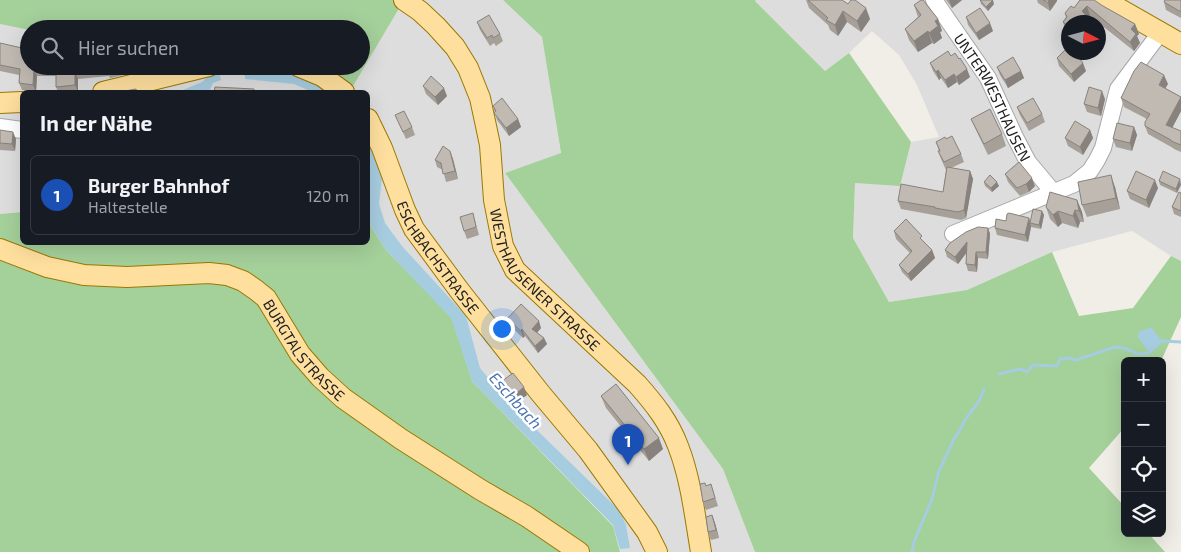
<!DOCTYPE html>
<html lang="de">
<head>
<meta charset="utf-8">
<style>
  :root { --surface:#171b24; --page:#242831; --text:#f1f3f6; --muted:#9ea1a6; --line:#363941; --accent:#cf1700 }
  body { margin:0; font-family:"Exo 2",sans-serif; background:var(--page); color:var(--text) }
  .controls { position:absolute; right:15px; bottom:15px; display:grid; overflow:hidden; border-radius:8px; box-shadow:0 5px 20px #0002 }
  .controls button { width:45px; height:45px; display:grid; place-items:center; padding:0; border:0; border-bottom:1px solid var(--line); background:var(--surface); color:var(--text); font:25px sans-serif }
  .compass { position:absolute; left:1061px; top:15px; width:45px; height:45px; border-radius:50%; background:var(--surface); box-shadow:0 5px 20px #0002; rotate:96deg }
  .you { position:absolute; left:501px; top:328px; width:18px; height:18px; margin:-12px; border:4px solid #fff; border-radius:50%; background:#1a73e8; box-shadow:0 0 0 8px #1a73e833 }
  .badge { display:grid; place-items:center; width:32px; height:32px; border-radius:50%; background:var(--accent); color:#fff; font-size:16px; font-weight:700 }
  .pin { position:absolute; translate:-50% -41px; filter:drop-shadow(0 1px 2px #0008) }
  .pin::after { content:''; position:absolute; top:26px; width:18px; height:15px; background:inherit; clip-path:polygon(0 0,100% 0,50% 100%) }
  .list { margin:0; padding:0; list-style:none }
  h2 { display:flex; justify-content:space-between; align-items:center; height:65px; margin:0; padding:0 20px; font-size:21px }
  h2 small { font-size:16px; font-weight:400; color:var(--muted) }
  .list li { display:grid; grid-template-columns:32px 1fr auto; gap:15px; align-items:center; box-sizing:border-box; height:80px; margin:0 10px 10px; padding:0 10px; border:1px solid var(--line); border-radius:8px }
  .list b { display:block; font-size:19px; white-space:nowrap }
  .list p { margin:0; font-size:16px; white-space:nowrap; color:var(--muted) }
  .list em { font-size:16px; font-style:normal; color:var(--muted) }
  .icon { flex:none; width:28px; height:28px; fill:none; stroke:currentColor; stroke-width:2; stroke-linecap:round; stroke-linejoin:round }
  .map { position:relative; flex:none; width:1181px; height:552px; overflow:hidden }
  .search { position:absolute; background:var(--surface); box-shadow:0 5px 20px #0002; left:20px; top:20px; width:350px; height:55px; display:flex; align-items:center; gap:12px; box-sizing:border-box; padding:0 18px; border-radius:28px; color:var(--muted); font-size:19px }
  .panel { position:absolute; background:var(--surface); box-shadow:0 5px 20px #0002; left:20px; top:90px; width:350px; height:155px; border-radius:8px }
  .map>svg:first-child { display:block }
</style>
</head>
<body>
<div class="map">
<svg width="1181" height="552" viewBox="0 0 1181 552">
  <rect width="100%" height="100%" fill="#f0eee6"/>
  <g fill="#dedddd" fill-rule="evenodd">
    <path d="M404,0h99l39,37 19,117 -56,19 218,296 32,83h-135l-7,-27 -141,-144 -21,-63 -65,-68 -18,-35v-123h-346v120l-22,2v-190l29,6v36h286l34,25z"/>
    <path d="M756,0h425v261l-10,-5 -39,-25 -80,21 -85,38 -78,12 -36,-64 2,-55 45,2 11,-43 28,-5 -22,-52 -18,-30 -27,-24 -23,22 -24,18 -70,-70zM1068,22h30v30h-30z"/>
  </g>
  <g fill="#a4d09a">
    <path d="M0,0h404l-54,91 -35,-25h46v-37h-332v1l-29,-6z"/>
    <path d="M503,0h253l-1,1 70,70 24,-18 62,89 -11,44 -45,-3 -2,55 36,64 78,-12 85,-38 27,64 54,-8 38,-52 10,5v56l-20,44h-36v66l-36,41 36,39v26h23l17,19h-410l-32,-83 -218,-296 56,-20 -19,-116z"/>
    <path d="M22,212v30h346v-27l1,8 17,27 66,68 20,63 141,145 7,26h-620v-338z"/>
  </g>
  <g fill="#a6ccdf">
    <path d="M245,67c10,0 21,0 32,2 20,4 37,13 54,23h-19l-18,-8 -49,-5z"/>
    <path d="M219,72l2,8 -8,3 -4,9h-31l24,-10 6,-5z"/>
    <path d="M368,135l14,43 -3,26 6,19 17,23 64,70 14,52 27,33 113,110 6,14 4,23 -10,1 -7,-24 -141,-144 -21,-63 -65,-68 -17,-27 -1,-8z"/>
    <path d="M1149,328h3l10,13 -13,12 -11,-16v-5z"/>
  </g>
  <g fill="none" stroke-linecap="round" stroke-linejoin="round">
    <g stroke="#a6ccdf" stroke-width="3">
      <path d="M999,374l21,-5 7,3 6,-7 24,1 3,-7 9,-1 7,2 39,-13 9,1 14,6 11,-1 13,-12 19,1"/>
      <path d="M912,552l2,-10 18,-43 7,-28 15,-32 4,-6 7,-13 14,-19 5,-12"/>
    </g>
    <g stroke="#a7a7a7" stroke-width="18">
      <g id="minor">
        <path id="s1" d="M934,0l54,78 27,59 13,25 26,31"/>
        <path d="M0,127l22,3"/>
        <path d="M953,234l121,-50 16,-13 7,-11 6,-12 15,-59 42,-56"/>
      </g>
    </g>
    <g stroke="#9b7900" stroke-width="22">
      <g id="major">
        <path id="s2" d="M404,0l16,11 16,15 19,21 13,21 12,30 6,28 4,19 4,55 9,46 12,24 122,114c17,19 32,38 41,62 13,33 17,71 23,106"/>
        <path d="M1104,0l77,44"/>
        <path d="M298,66l24,10 22,16"/>
        <path d="M103,92l106,-26"/>
        <path d="M0,103l22,-1"/>
        <path id="s3" d="M368,119l14,29 23,62 9,19 45,61 82,104 47,56 59,82 10,20"/>
        <path id="s4" d="M0,249l47,18 37,8 43,2 82,-4 18,2 16,6 13,9 10,8 34,56 20,23 23,21 58,41 80,51 45,26 53,36"/>
      </g>
    </g>
    <use href="#minor" stroke="#fff" stroke-width="16"/>
    <use href="#major" stroke="#fedf9e" stroke-width="20"/>
  </g>
  <g fill="#a6a099">
    <path d="M806,0h2l62,19 -9,13 -14,-10 -9,14 -8,-6 -2,-5 -19,-17z"/>
    <path d="M946,0h16l-10,8z"/>
    <path d="M980,0l14,4 -6,7 -7,-7z"/>
    <path d="M1037,0h20v1l-7,10 -12,-8z"/>
    <path d="M1080,0l23,6 32,18 4,10 -2,2 3,7 -6,8 -44,-35 -2,2 -20,4v11l-2,-2 -3,-9 3,-5 -1,-4 9,-5z"/>
    <path d="M1181,0v18l-15,-8 -2,-8z"/>
    <path d="M914,5l24,14 4,12 -2,1 2,6 -8,6 -2,-1 -14,9 -9,-12 -4,-11 13,-12z"/>
    <path d="M966,17l27,14 -14,9 -11,-15z"/>
    <path d="M477,22l23,12 3,7 -7,5 -2,-3 -4,3 -10,-16z"/>
    <path d="M0,43l22,5 7,18h96l2,8 -17,4 -1,-2 -31,3v13h-20l-2,-5v-11h-19l-1,16 -14,-2 -3,-7v-8l-19,-4z"/>
    <path d="M951,56l8,3 11,18 -11,8 -2,-3 -9,6 -7,-10 -2,2 -6,-9 -3,-8z"/>
    <path d="M1057,58l29,13 -12,11 -15,-16z"/>
    <path d="M997,67l24,4 3,7 -16,10 -8,-13z"/>
    <path d="M1168,84l-3,4 16,9v14l-9,17 9,3v21l-7,-3 -1,-1 -25,-14 -3,-8 2,-7 -23,-12 -3,-9z"/>
    <path d="M423,86l24,10 -9,9 -12,-11z"/>
    <path d="M1105,99l-4,17 -14,-4 -3,-8z"/>
    <path d="M493,106l25,13 3,8 -12,9 -12,-16z"/>
    <path d="M1017,107l25,7 3,8 -16,9 -9,-16z"/>
    <path d="M395,115l17,12 3,8 -9,4z"/>
    <path d="M971,119l31,15 4,12 -18,9 -12,-25z"/>
    <path d="M1134,127l3,8 -5,16 -16,-4 -3,-8z"/>
    <path d="M0,130l16,9 -1,12 -15,-1z"/>
    <path d="M1090,130l3,8 -10,17 -15,-9 -3,-8z"/>
    <path d="M946,139l15,15 3,8 -13,6 19,3 3,8 -7,39 -5,2 -60,-11 -3,-8 45,-9 3,-22 -5,-11 -3,-8h1l-3,-9z"/>
    <path d="M450,151l3,8 5,20 -12,3 -3,-12 -6,-3 -2,-7z"/>
    <path d="M1005,174l30,12 -6,6 -9,4 -12,-14z"/>
    <path d="M1180,179l-3,14 -17,-8 -1,-4z"/>
    <path d="M984,182l15,4 -7,6 -7,-6z"/>
    <path d="M1115,187l5,22 -33,8 -5,-12z"/>
    <path d="M1158,188l-9,20 -19,-9 -3,-8z"/>
    <path d="M1181,193v24l-7,-3 -2,-7z"/>
    <path d="M1077,200l5,12 2,10h-4l-2,6 -16,-5 -4,4 -8,-8 -4,-12z"/>
    <path d="M1042,211l2,4 -3,14 -10,-2 -3,15 -31,-7 -2,-7 11,-7 23,-3 1,3z"/>
    <path d="M473,213l6,22 -12,4 -3,-8z"/>
    <path d="M988,228l2,6 -2,25 -10,-1 -1,14 -9,-1 -2,-7 1,-12 -9,12 -11,-7 -2,-7z"/>
    <path d="M894,231l38,19 3,8 -24,23 -9,-9 -3,-7 11,-12 -14,-14z"/>
    <path d="M507,319l34,9 -4,5 7,5 3,6 -9,9 -13,-17 -2,2 -13,-12z"/>
    <path d="M502,381l25,14 -11,8 -11,-14z"/>
    <path d="M601,396l62,53 -14,12 -43,-53z"/>
    <path d="M711,484l7,22 -12,4 -3,-8 3,-16z"/>
    <path d="M712,515l3,8 4,15 -8,2 -3,-8z"/>
  </g>
  <g fill="#87827d">
    <path d="M949,0h13l-10,8z"/>
    <path d="M993,0l1,4 -6,7 -2,-4z"/>
    <path d="M1049,0h8v1l-7,10 -2,-8z"/>
    <path d="M1087,6l3,10 -5,5 -3,-10z"/>
    <path d="M866,8l4,11 -9,13 -4,-11z"/>
    <path d="M843,11l4,11 -9,14 -3,-11z"/>
    <path d="M938,19l4,12 -2,1 2,6 -8,6 -5,-11 6,-12z"/>
    <path d="M990,23l3,8 -14,9 -3,-7z"/>
    <path d="M1135,24l4,10 -2,2 3,7 -6,8 -4,-9 1,-13z"/>
    <path d="M928,31l4,12 -14,9 -4,-11z"/>
    <path d="M1083,63l3,8 -12,11 -3,-8z"/>
    <path d="M34,69l3,7 -1,16 -3,-7z"/>
    <path d="M967,69l3,8 -11,8 -3,-8z"/>
    <path d="M938,70l3,8 -2,2 -3,-8z"/>
    <path d="M1021,71l3,7 -16,10 -3,-8z"/>
    <path d="M75,72l3,7v13l-3,-7z"/>
    <path d="M954,74l3,8 -9,6 -3,-8z"/>
    <path d="M1164,75l4,9 -6,10 -3,-9z"/>
    <path d="M444,88l3,8 -9,9 -3,-8z"/>
    <path d="M1102,91l3,8 -4,17 -3,-8z"/>
    <path d="M1181,97v14l-12,23 -3,-9z"/>
    <path d="M518,119l3,8 -12,9 -3,-8z"/>
    <path d="M1134,127l3,8 -5,16 -2,-8z"/>
    <path d="M1090,130l3,8 -10,17 -3,-8z"/>
    <path d="M13,132l3,7 -1,12 -3,-7z"/>
    <path d="M450,151l3,8 5,20 -3,-8z"/>
    <path d="M970,171l3,8 -7,39 -2,-8z"/>
    <path d="M1111,175l4,12 5,22 -4,-11z"/>
    <path d="M1032,178l3,8 -6,6 -3,-8z"/>
    <path d="M1180,179l1,6 -4,8 -1,-4z"/>
    <path d="M1155,180l3,8 -9,20 -3,-8z"/>
    <path d="M997,182l2,4 -7,6 -1,-4z"/>
    <path d="M1077,200l5,12 2,10 -5,-11z"/>
    <path d="M1075,210l5,12 -2,6 -5,-12z"/>
    <path d="M1042,211l2,4 -3,14 -2,-4z"/>
    <path d="M1058,211l4,12 -4,4 -5,-12z"/>
    <path d="M1029,218l2,9 -3,15 -3,-7z"/>
    <path d="M988,228l2,6 -2,25 -2,-7z"/>
    <path d="M967,242l3,6 -12,16 -3,-7z"/>
    <path d="M932,250l3,8 -24,23 -3,-7z"/>
    <path d="M976,252l2,6 -1,14 -2,-7z"/>
    <path d="M539,321l2,7 -7,8 -2,-7z"/>
    <path d="M522,329l3,7 -2,2 -2,-7z"/>
    <path d="M544,338l3,6 -9,9 -3,-7z"/>
    <path d="M524,387l3,8 -11,8 -3,-7z"/>
    <path d="M659,438l4,11 -14,12 -5,-12z"/>
    <path d="M712,515l3,8 4,15 -3,-8z"/>
  </g>
  <g fill="#c1bab2" stroke="#87827d">
    <path d="M808,0h34l6,4 3,-4h4l11,8 -9,13 -14,-10 -8,14 -9,-5 2,-2z"/>
    <path d="M921,0h2l15,19 -3,2 3,5 -9,7 -1,-2 -14,10 -9,-12 16,-14 -7,-10z"/>
    <path d="M980,0h13l-7,7z"/>
    <path d="M1043,0h6l-1,3z"/>
    <path d="M1080,0h14l9,6 32,18 -4,5 5,5 -6,8 -43,-36 -5,5 10,11h-21l1,-1 -1,1h-3v4l-5,-4 4,-5 -2,-4 6,-7 3,2z"/>
    <path d="M1165,0h16v12l-17,-10z"/>
    <path d="M980,8l10,15 -14,10 -10,-16z"/>
    <path d="M489,15l11,19 -7,4 -1,-3 -5,3 -10,-16z"/>
    <path d="M0,43l22,5v2l7,2v14l95,1 -16,4 -1,-3 -32,4v13l-19,2v-18h-22l-1,16 -14,-2 1,-14 -20,-4z"/>
    <path d="M1068,47v5h6l9,11 -12,11 -14,-16z"/>
    <path d="M948,51l3,5 4,-3 4,6 1,-1 7,11 -11,8 -2,-3 -9,6 -7,-10 -2,2 -6,-9z"/>
    <path d="M1013,57l8,14 -16,9 -8,-13z"/>
    <path d="M1141,62l23,13 -5,10 22,12 -15,28 15,6v14l-10,-4v-1l-26,-14v-4l5,-8 -29,-16 13,-27z"/>
    <path d="M431,76l13,12 -9,9 -12,-11z"/>
    <path d="M215,87l39,2v3h-40z"/>
    <path d="M1089,87l13,4 -4,17 -14,-4z"/>
    <path d="M136,89l1,3h-17z"/>
    <path d="M502,98l16,21 -12,9 -12,-15 2,-2 -3,-5z"/>
    <path d="M1033,98l9,16 -15,9 -10,-16z"/>
    <path d="M990,109l12,25 -18,10 -13,-25z"/>
    <path d="M404,111l8,16 -9,5 -8,-17z"/>
    <path d="M1075,121l15,9 -10,17 -15,-9z"/>
    <path d="M1117,123l17,4 -4,16 -17,-4z"/>
    <path d="M0,130l13,2 -1,12 -12,-1z"/>
    <path d="M952,136l9,18 -17,8 -6,-11h2l-4,-9 9,-5 1,2z"/>
    <path d="M443,146l7,5 5,20 -12,3 -2,-11 -6,-3z"/>
    <path d="M1019,162l13,16 -6,6 -9,4 -12,-14z"/>
    <path d="M947,167l23,4 -6,39 -6,2 -23,-4v-1l-37,-6 3,-17 42,8z"/>
    <path d="M1136,171l19,9 -9,20 -19,-9z"/>
    <path d="M1163,171l17,8 -4,10 -17,-8z"/>
    <path d="M990,175l7,7 -6,6 -7,-6z"/>
    <path d="M1111,175l5,23 -34,7 -4,-23z"/>
    <path d="M1050,192l27,8 2,11 -4,-1 -2,6 -15,-5 -5,4 -7,-8z"/>
    <path d="M1179,192l2,1v18l-9,-4z"/>
    <path d="M1033,209l9,2 -3,14 -9,-2z"/>
    <path d="M473,213l3,14 -12,4 -4,-14z"/>
    <path d="M1009,213l20,5 -4,17 -30,-7 1,-9 10,2 1,-7z"/>
    <path d="M906,219l16,17 -2,2 12,12 -24,24 -9,-9 13,-14 -18,-20z"/>
    <path d="M978,227l10,1 -2,24h-10l-1,13 -9,-1 1,-22 -12,15 -10,-7 5,-7 16,-11z"/>
    <path d="M521,304l18,17 -7,8 12,9 -9,8 -13,-17 -1,2 -14,-12z"/>
    <path d="M513,373l11,14 -11,9 -11,-15z"/>
    <path d="M616,384l43,54 -15,11 -43,-53z"/>
    <path d="M705,483l1,3 5,-2 4,14 -12,4 -3,-18z"/>
    <path d="M712,515l4,15 -8,2 -2,-15z"/>
  </g>
  <g text-anchor="middle" dominant-baseline="central" stroke-width="5" stroke-linejoin="round" paint-order="stroke">
    <g font-size="15" fill="#202020" stroke="#fff">
      <text stroke="none"><textPath href="#s1" startOffset="114">UNTERWESTHAUSEN</textPath></text>
      <text stroke="none"><textPath href="#s3" startOffset="156">ESCHBACHSTRASSE</textPath></text>
      <text stroke="none"><textPath href="#s2" startOffset="328">WESTHAUSENER STRASSE</textPath></text>
      <text stroke="none"><textPath href="#s4" startOffset="342">BURGTALSTRASSE</textPath></text>
    </g>
    <g font-size="16" font-style="italic" fill="#4972b2" stroke="#fff">
      <text transform="translate(516 400) rotate(48)">Eschbach</text>
    </g>
  </g>
</svg>
<div class="controls">
<button>+</button>
<button>−</button>
<button><svg class="icon" aria-label="locate" viewBox="0 0 24 24"><circle cx="12" cy="12" r="6"/><path d="M12 2v4M12 18v4M2 12h4M18 12h4"/></svg></button>
<button><svg class="icon" aria-label="layers" viewBox="0 0 24 24"><path d="M12 4l9 5-9 5-9-5zM3 14l9 5 9-5"/></svg></button>
</div>
<svg class="compass" viewBox="-18 -18 36 36"><path d="M0-13l5 13h-10z" fill="#e53935"/><path d="M0 13l5-13h-10z" fill="#9ea1a6"/></svg>
<div class="you"></div>
<div class="pin badge" style="left:628px;top:465px;background:#1a4fb4">1</div>
<div class="search"><svg class="icon" aria-label="search" viewBox="0 0 24 24"><circle cx="10" cy="10" r="6"/><path d="M15 15l6 6"/></svg>Hier suchen</div>
<section class="panel">
<h2>In der Nähe<small></small></h2>
<ul class="list">
<li><span class="badge" style="background:#1a4fb4">1</span><div><b>Burger Bahnhof</b><p>Haltestelle</p></div><em>120 m</em></li>
</ul>
</section>
</div>
</body>
</html>
